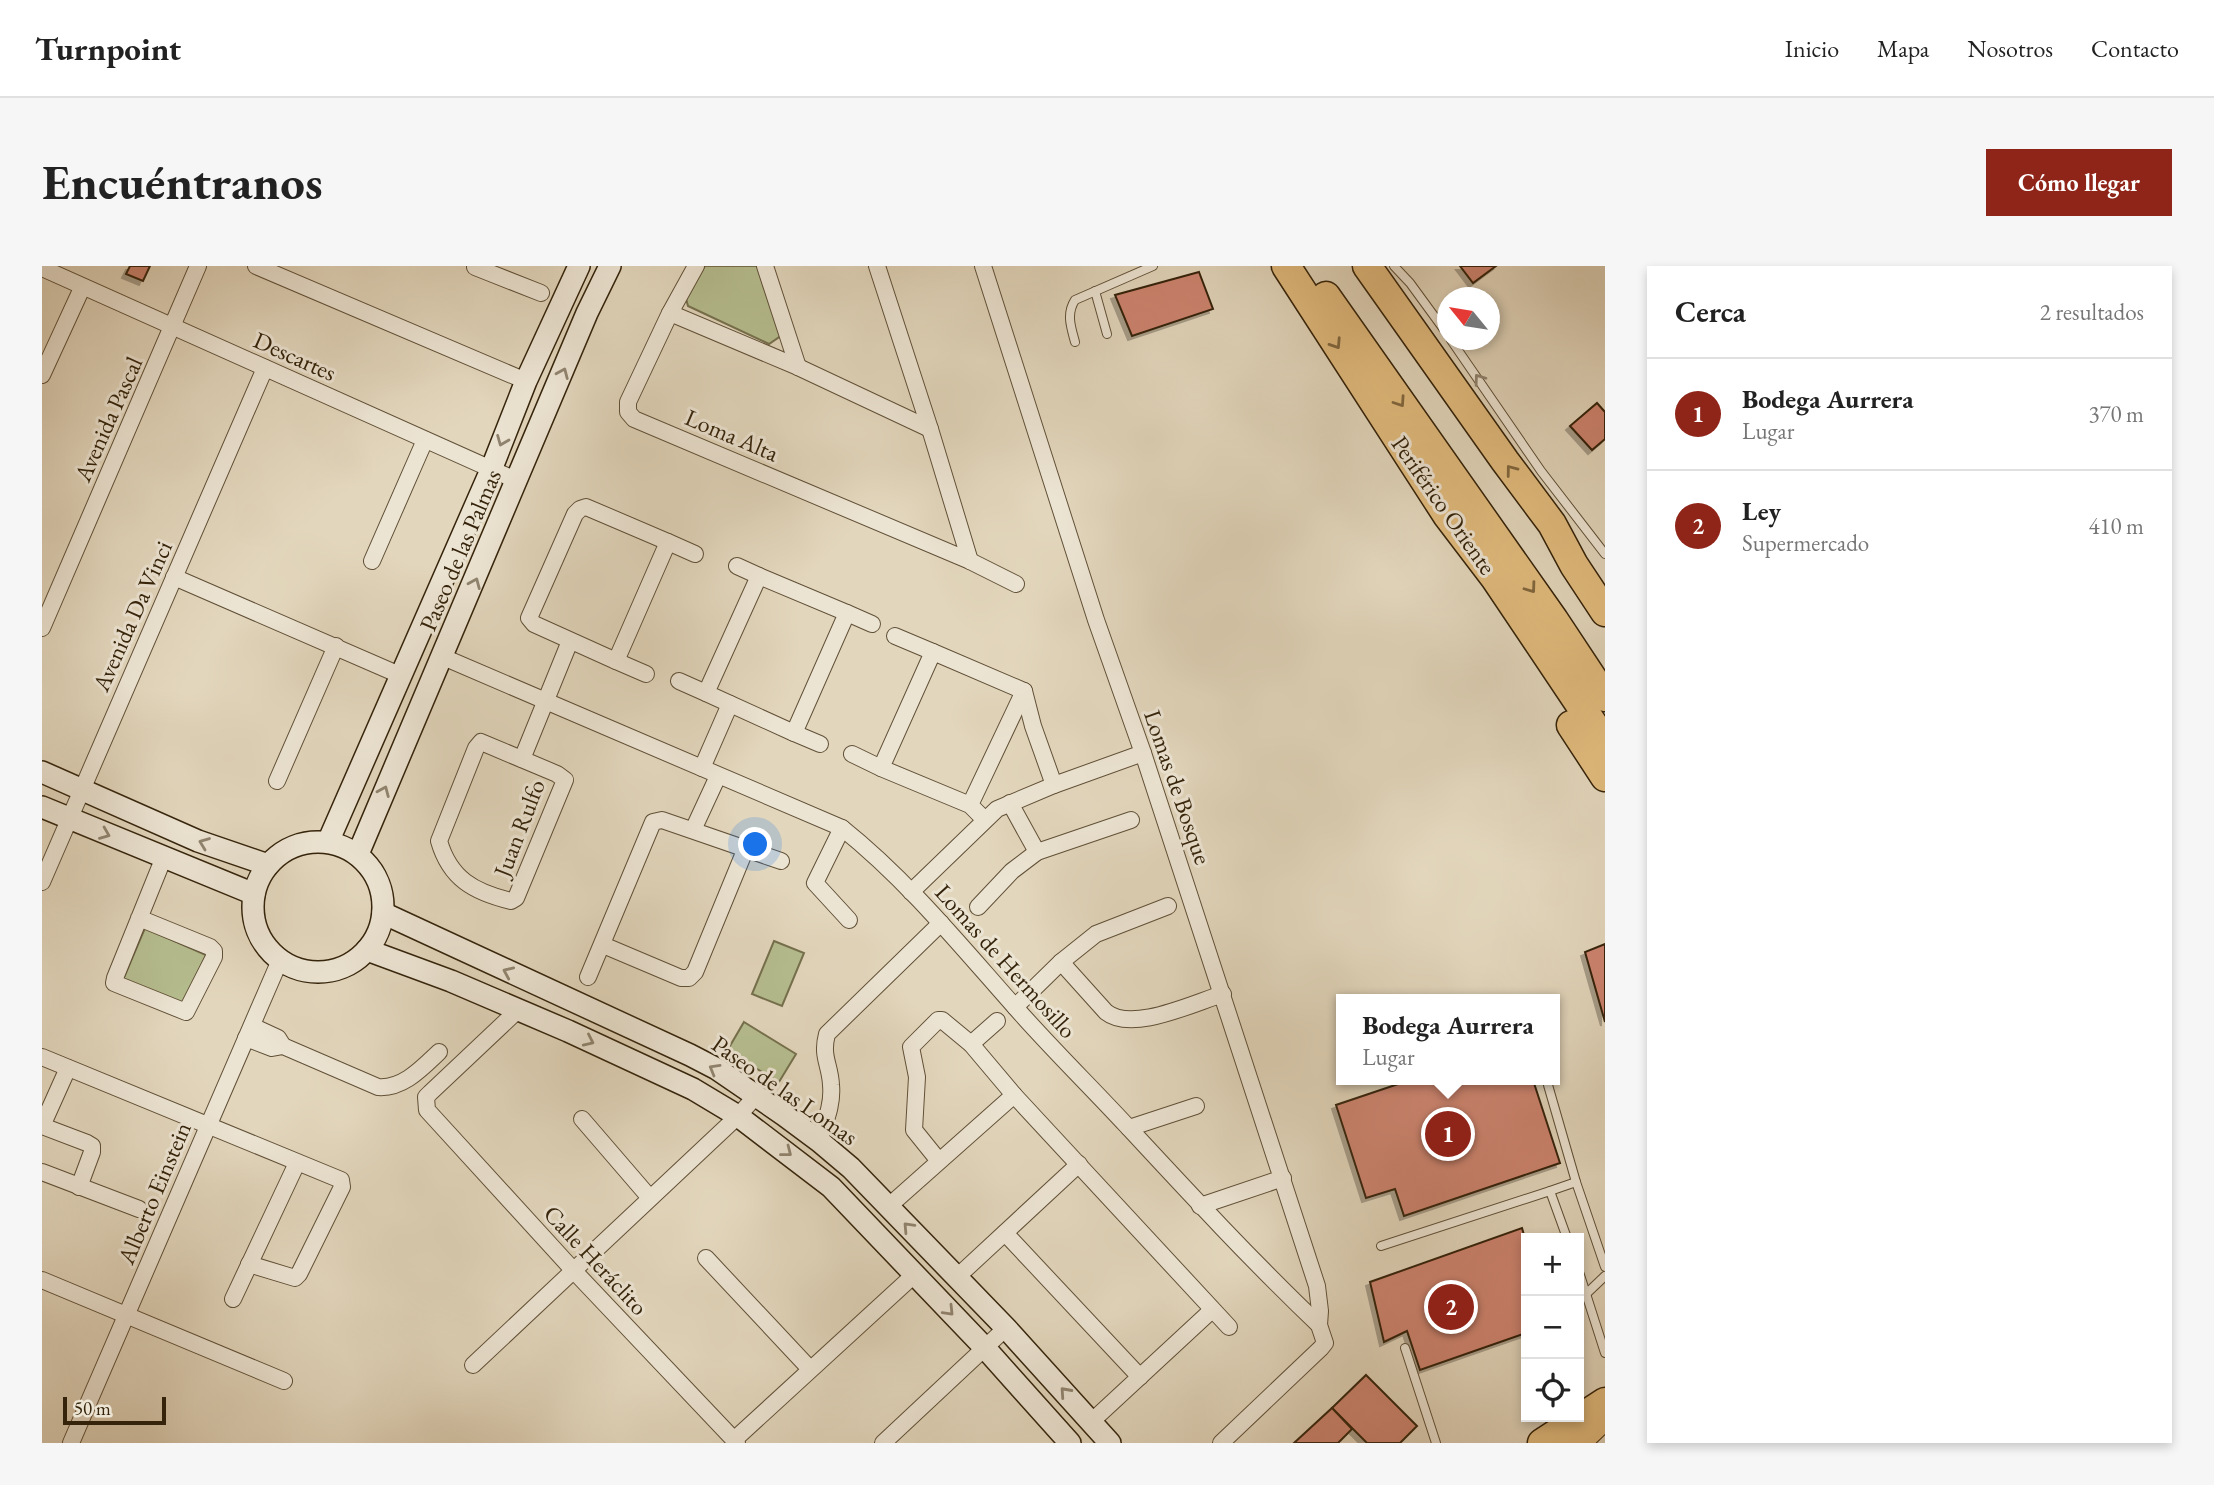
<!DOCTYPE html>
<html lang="es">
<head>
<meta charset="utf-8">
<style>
  :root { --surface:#fff; --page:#f6f6f6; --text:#222; --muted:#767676; --line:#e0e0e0; --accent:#8f2418 }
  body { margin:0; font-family:"EB Garamond",serif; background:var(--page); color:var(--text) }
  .controls { position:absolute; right:21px; bottom:21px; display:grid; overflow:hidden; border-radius:0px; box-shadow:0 4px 10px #0003 }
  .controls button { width:63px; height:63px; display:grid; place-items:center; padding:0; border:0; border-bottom:2px solid var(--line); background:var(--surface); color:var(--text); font:35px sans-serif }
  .compass { position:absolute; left:1395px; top:21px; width:63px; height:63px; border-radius:50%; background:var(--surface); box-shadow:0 4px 10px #0003; rotate:300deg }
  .scale { position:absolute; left:21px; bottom:18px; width:103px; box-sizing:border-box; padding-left:7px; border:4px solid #35240b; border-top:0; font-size:19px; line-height:24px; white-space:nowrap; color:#35240b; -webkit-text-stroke:5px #ece4d3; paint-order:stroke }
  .you { position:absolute; left:714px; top:579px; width:24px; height:24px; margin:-18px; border:5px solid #fff; border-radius:50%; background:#1a73e8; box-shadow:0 0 0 10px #1a73e833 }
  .badge { display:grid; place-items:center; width:46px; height:46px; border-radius:50%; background:var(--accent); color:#fff; font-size:23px; font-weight:700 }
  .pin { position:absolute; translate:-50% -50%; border:4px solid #fff; box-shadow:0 2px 7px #0006 }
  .popup { position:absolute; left:1294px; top:728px; width:224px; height:91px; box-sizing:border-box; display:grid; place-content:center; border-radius:0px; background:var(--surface); filter:drop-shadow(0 2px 5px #0005); font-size:23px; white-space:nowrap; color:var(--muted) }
  .popup b { font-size:26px; color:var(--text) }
  .popup::after { content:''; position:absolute; left:50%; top:100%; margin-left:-14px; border:14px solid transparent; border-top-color:var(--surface) }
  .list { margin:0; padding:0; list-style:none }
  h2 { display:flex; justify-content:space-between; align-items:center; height:91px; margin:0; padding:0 28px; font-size:30px }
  h2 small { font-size:23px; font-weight:400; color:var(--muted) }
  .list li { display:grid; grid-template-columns:46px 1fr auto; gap:21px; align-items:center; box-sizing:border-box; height:112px; padding:0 28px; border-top:2px solid var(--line) }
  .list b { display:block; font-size:26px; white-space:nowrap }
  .list p { margin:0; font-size:23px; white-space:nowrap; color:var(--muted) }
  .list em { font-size:23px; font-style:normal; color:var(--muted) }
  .icon { flex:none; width:38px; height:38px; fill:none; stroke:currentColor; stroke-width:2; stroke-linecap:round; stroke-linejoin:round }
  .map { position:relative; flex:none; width:1563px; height:1177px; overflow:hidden; border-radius:0px }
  header { display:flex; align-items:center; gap:42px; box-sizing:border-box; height:98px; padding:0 35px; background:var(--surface); border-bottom:2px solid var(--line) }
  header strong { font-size:33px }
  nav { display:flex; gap:38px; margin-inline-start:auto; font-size:24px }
  .intro { display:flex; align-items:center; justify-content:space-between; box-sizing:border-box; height:168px; padding:0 42px }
  h1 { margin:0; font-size:49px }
  .button { padding:18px 32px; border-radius:0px; background:var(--accent); color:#fff; font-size:24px; font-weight:700 }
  main { display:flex; gap:42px; padding:0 42px }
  aside { flex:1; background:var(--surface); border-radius:0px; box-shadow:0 4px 10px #0003 }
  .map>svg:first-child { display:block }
</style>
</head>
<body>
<header>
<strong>Turnpoint</strong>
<nav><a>Inicio</a><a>Mapa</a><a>Nosotros</a><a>Contacto</a></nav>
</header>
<div class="intro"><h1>Encuéntranos</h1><a class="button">Cómo llegar</a></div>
<main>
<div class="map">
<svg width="1563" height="1177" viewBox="0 0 1563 1177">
  <defs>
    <filter id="shadow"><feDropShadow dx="-4" dy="4" stdDeviation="0" flood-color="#0004"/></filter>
  </defs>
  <rect width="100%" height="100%" fill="#e2d6bc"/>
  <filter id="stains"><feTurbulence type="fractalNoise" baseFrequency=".00286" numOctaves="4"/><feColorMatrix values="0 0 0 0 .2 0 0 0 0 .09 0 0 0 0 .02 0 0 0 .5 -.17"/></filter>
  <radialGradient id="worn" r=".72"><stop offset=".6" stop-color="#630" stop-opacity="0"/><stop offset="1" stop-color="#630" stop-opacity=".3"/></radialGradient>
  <g fill="#b5bd8f" stroke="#75704d" stroke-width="2">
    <path d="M663,0h53l24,69 -13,9 -81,-38 -3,-11z"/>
    <path d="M103,662l61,27 -24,53 -60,-26z"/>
    <path d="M732,675l30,12 -22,53 -30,-12z"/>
    <path d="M702,756l52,32 -17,28 -52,-31z"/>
  </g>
  <g fill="#cd846f" stroke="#35240b" stroke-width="2" filter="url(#shadow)">
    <path d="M88,0h20l-7,15 -17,-7z"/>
    <path d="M1418,0h36l-23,17z"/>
    <path d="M1157,6l14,37 -81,27 -17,-41z"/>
    <path d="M1555,137l8,9v27l-13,11 -22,-24z"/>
    <path d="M1563,678v78l-20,-70z"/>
    <path d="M1368,814h123l27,83 -156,53 -9,-27 -29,9 -30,-93z"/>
    <path d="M1480,962l4,14v91l-106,37 -13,-39 -23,11 -14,-60z"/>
    <path d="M1324,1109l51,51 -17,17h-33l-35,-35z"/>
    <path d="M1290,1142l20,21 -14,14h-44z"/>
  </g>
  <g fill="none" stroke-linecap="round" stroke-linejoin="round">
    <g stroke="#605037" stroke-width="10">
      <g id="lane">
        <path d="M1352,0l16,17 38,52"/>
        <path d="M1053,25l12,43"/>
        <path d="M1409,74l90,131 64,83"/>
        <path d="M1033,76c-4,-15 -9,-28 0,-42l78,-34"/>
        <path d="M1506,819l28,97 29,85"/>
        <path d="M1508,925l26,-9"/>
        <path d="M1339,980l169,-55 17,47"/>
        <path d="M1537,1006l26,81"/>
        <path d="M1544,1028l19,-18"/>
        <path d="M1363,1082l31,95"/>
      </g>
    </g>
    <g stroke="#605037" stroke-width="18">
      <g id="street">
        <path d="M214,0l270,115"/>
        <path d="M654,0l-26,47 -42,89v10l6,7 336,142 -40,-132 -53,-163"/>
        <path d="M723,0l33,101"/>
        <path d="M941,0l113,354 47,133 174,533 3,25 -1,14"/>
        <path d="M433,1l66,26"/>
        <path d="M0,2l476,213"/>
        <path d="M628,47l128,54 132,62"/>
        <path d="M0,109l40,-87"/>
        <path d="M544,241l82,35 -52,119 -82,-37 -5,-6 46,-104 5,-5z"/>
        <path d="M626,276l27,12"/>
        <path d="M330,295l53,-121"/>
        <path d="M928,295l46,23"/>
        <path d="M695,300l22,10"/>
        <path d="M717,310l88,37 -53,120 -88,-40z"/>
        <path d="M132,311l228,99"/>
        <path d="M805,347l25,11"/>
        <path d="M0,362l156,-362"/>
        <path d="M853,370l38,16"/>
        <path d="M401,391l399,171c65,52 118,117 173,179 36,41 75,79 112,119 63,68 125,135 192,199l6,18 -4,5 -100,95"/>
        <path d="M574,395l30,13"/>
        <path d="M637,415l27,12"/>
        <path d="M982,425l9,35 21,59"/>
        <path d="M752,467l26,11"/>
        <path d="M439,476l76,32 8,6 -49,118 -5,3c-37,-9 -61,-22 -72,-60l37,-93z"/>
        <path d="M810,488l29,14"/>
        <path d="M480,493l48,-118"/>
        <path d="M660,502l28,-64"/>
        <path d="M235,515l59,-135"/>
        <path d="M968,537l27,49"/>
        <path d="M928,539l54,-114 -91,-39 -52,116 89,37 14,14"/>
        <path d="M800,562l-27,55 34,37"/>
        <path d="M651,564l25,-54"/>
        <path d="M0,616l223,-514"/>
        <path d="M869,626l86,-83 57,-24 89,-32"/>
        <path d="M936,641l34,-36 25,-19 94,-32"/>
        <path d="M97,652l71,29 4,4v6l-28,55 -72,-29 1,-5 49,-121"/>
        <path d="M561,679l78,33h8l6,-6 51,-124"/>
        <path d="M1019,696l45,50c26,21 87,-9 117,-18"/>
        <path d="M546,711l65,-155 9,-2 119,41"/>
        <path d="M973,741l46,-45 35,-28 72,-28"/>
        <path d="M476,744l-88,83 -4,4 1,13 147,161 163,172"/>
        <path d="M210,760l26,12 5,8"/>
        <path d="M204,772l26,10 11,-2 95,41c25,2 44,-19 61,-35"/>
        <path d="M929,778l26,-23"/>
        <path d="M0,791l299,123 1,7 -43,87 -4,4 -46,-14"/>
        <path d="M540,853l68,79"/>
        <path d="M0,860l45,17 5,3v6l-13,35"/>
        <path d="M0,860l26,-58"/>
        <path d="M1087,862l67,-22"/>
        <path d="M777,875c6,-19 14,-36 12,-56 -1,-21 -10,-28 -4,-51l114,-111"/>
        <path d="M897,895l-25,-31 3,-53 -6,-30 27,-27h4l29,24 43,51 215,232"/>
        <path d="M0,906l97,37"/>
        <path d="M847,940l125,-111"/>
        <path d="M1158,940l83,-28"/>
        <path d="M963,967l135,144"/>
        <path d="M664,992l104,111"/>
        <path d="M914,1012l123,-114"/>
        <path d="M0,1014l242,101"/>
        <path d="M191,1033l64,-136"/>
        <path d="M431,1099l265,-249 18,-20"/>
        <path d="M1049,1156l121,-112"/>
        <path d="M692,1174l181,-166"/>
        <path d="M29,1177l209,-483"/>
        <path d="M841,1177l123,-115"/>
      </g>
    </g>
    <g stroke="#35240b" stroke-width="24">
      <g id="secondary">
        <path d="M0,506l156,69 70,24"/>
        <path d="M0,541l212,87"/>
        <path d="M286,576l163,-372 35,-89 53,-115"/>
        <circle cx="276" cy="641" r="65"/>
        <path d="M316,588l229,-541 23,-47"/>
        <path d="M341,647l307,142 27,14 67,46 35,26 32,27 155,160 104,115"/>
        <path d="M325,684l84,31 117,50 125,58 45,27 93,71 154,161 85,95"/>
      </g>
    </g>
    <g stroke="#35240b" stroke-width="25">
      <path id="primary" d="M1537,1177l26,-25"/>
    </g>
    <g stroke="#35240b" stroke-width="31">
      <g id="highway">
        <path d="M1244,0l161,249 48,63 110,164"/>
        <path d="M1325,0l138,195 47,63 22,41 31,47"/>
        <path d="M1284,30l228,324 51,77"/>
        <path d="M1529,459l34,52"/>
        <path d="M1500,1177l63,-41"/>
      </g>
    </g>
    <use href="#lane" stroke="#ece4d3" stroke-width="8"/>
    <use href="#street" stroke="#ece4d3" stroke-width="16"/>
    <use href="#secondary" stroke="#ece4d3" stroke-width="21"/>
    <use href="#primary" stroke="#e1bb7e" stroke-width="23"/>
    <use href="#highway" stroke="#e1bb7e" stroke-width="28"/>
  </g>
  <defs><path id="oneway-chevron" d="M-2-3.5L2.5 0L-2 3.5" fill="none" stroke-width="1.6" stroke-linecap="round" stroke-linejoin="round" transform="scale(1.75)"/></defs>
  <g stroke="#82683f">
    <use href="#oneway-chevron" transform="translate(1294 78) rotate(57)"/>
    <use href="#oneway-chevron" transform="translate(1358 136) rotate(56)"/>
    <use href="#oneway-chevron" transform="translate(1469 204) rotate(-127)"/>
    <use href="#oneway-chevron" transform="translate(1489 322) rotate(54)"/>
  </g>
  <g stroke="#90846f">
    <use href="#oneway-chevron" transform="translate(521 107) rotate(-67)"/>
    <use href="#oneway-chevron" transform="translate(1437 113) rotate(-126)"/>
    <use href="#oneway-chevron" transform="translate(460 175) rotate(112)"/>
    <use href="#oneway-chevron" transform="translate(433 317) rotate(-67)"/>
    <use href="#oneway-chevron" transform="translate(342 525) rotate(-67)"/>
    <use href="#oneway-chevron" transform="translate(63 568) rotate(22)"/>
    <use href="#oneway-chevron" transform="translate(162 577) rotate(-159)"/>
    <use href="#oneway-chevron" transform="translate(466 706) rotate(-156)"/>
    <use href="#oneway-chevron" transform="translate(547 775) rotate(25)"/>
    <use href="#oneway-chevron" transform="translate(672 803) rotate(-150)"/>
    <use href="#oneway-chevron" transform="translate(745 886) rotate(38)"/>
    <use href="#oneway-chevron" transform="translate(866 961) rotate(-133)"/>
    <use href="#oneway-chevron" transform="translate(907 1045) rotate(46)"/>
    <use href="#oneway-chevron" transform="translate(1023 1126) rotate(-132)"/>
  </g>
  <g text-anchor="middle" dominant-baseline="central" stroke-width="6" stroke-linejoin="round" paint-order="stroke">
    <g font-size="24" fill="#35240b" stroke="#ece4d3">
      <text transform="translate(253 90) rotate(24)">Descartes</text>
      <text transform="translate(66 153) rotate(-66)">Avenida Pascal</text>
      <text transform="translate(690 169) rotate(23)">Loma Alta</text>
      <text transform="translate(1402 239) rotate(55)">Periférico Oriente</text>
      <text transform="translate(418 284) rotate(-67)">Paseo de las Palmas</text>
      <text transform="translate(90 350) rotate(-66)">Avenida Da Vinci</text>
      <text transform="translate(1136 521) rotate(71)">Lomas de Bosque</text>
      <text transform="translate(477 562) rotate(-69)">Juan Rulfo</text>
      <text transform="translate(964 695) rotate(48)">Lomas de Hermosillo</text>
      <text transform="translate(743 824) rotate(35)">Paseo de las Lomas</text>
      <text transform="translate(112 927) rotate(-67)">Alberto Einstein</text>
      <text transform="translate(554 994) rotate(47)">Calle Heráclito</text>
    </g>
  </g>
  <rect width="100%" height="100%" filter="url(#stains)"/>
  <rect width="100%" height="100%" fill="url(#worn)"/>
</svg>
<div class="controls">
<button>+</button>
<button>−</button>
<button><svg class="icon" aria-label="locate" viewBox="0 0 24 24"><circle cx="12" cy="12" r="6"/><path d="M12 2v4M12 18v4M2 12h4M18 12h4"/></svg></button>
</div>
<svg class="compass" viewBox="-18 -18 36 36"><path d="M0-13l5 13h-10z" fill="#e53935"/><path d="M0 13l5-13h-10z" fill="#767676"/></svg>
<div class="scale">50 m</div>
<div class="you"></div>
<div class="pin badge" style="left:1406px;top:868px">1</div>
<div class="popup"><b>Bodega Aurrera</b>Lugar</div>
<div class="pin badge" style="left:1409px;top:1041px">2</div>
</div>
<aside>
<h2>Cerca<small>2 resultados</small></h2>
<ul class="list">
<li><span class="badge">1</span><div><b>Bodega Aurrera</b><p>Lugar</p></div><em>370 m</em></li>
<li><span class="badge">2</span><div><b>Ley</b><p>Supermercado</p></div><em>410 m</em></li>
</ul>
</aside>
</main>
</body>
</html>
